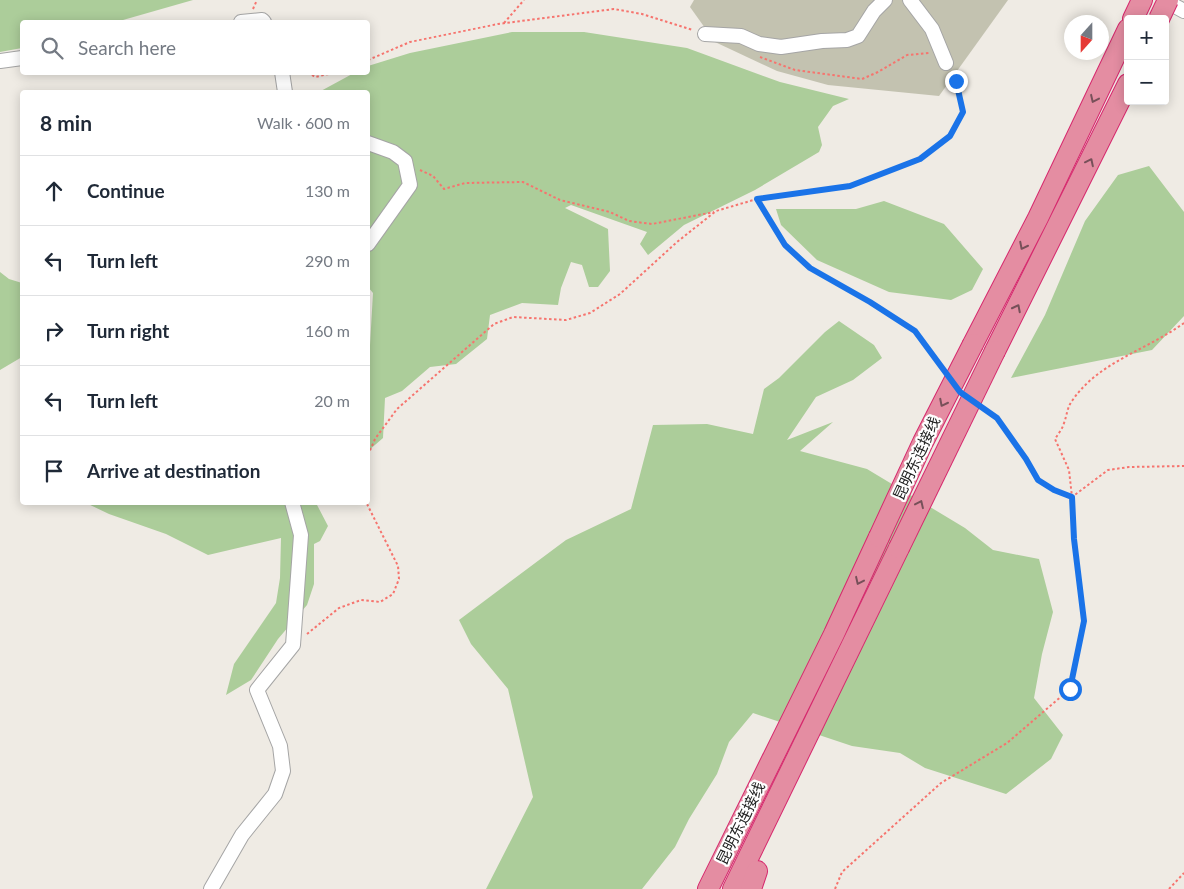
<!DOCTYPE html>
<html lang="en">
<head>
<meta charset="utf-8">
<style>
  :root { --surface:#fff; --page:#f6f6f7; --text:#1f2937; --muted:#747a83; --line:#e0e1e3 }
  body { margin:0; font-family:Lato,"Noto Sans SC",sans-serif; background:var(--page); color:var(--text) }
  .controls { position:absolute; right:15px; top:15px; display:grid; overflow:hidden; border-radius:5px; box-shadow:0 2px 12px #0003 }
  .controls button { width:45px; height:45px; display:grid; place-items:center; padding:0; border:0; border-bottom:1px solid var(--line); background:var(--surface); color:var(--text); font:25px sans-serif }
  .compass { position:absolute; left:1064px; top:15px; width:45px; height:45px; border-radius:50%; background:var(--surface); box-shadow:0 2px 12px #0003; rotate:201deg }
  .stop { position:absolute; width:15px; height:15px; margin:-11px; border:4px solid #1a73e8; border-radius:50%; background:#fff }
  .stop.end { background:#1a73e8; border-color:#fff; box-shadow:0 1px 5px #0008 }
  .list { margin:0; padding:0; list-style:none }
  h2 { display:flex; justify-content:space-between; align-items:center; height:65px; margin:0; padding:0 20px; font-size:21px }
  h2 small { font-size:16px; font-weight:400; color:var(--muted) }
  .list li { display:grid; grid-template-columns:32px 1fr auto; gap:15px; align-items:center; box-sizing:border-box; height:70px; padding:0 20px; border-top:1px solid var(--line) }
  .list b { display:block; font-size:19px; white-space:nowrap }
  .list em { font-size:16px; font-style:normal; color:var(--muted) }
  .icon { flex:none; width:28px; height:28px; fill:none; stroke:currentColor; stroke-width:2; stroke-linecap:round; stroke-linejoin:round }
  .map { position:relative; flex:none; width:1184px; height:889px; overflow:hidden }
  .search { position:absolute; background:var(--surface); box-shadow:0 2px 12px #0003; left:20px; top:20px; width:350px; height:55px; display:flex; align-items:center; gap:12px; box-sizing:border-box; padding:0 18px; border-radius:5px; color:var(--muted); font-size:19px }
  .panel { position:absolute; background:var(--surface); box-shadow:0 2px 12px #0003; left:20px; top:90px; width:350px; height:415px; border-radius:5px }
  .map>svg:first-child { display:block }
</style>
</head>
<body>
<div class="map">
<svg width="1184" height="889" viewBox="0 0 1184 889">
  <rect width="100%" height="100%" fill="#efebe4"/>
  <path fill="#c3c2b0" d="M694,0h314l-69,96 -111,-11 -51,-14 -62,-29 -25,-35z"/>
  <g fill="#accd9a">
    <path d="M0,0h193l-77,22h-94v26l-22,4z"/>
    <path d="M512,32h72l103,16 93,34 69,17 -16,7 -15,21 4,18 -3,7 -64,38 -71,35 -36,30 -8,-11 7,-12 -76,-27 -6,3 43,21 2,42 -12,16h-9l-7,-22 -11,-3 -10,26 -3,17 -36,-2 -32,12 -3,24 -31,25 -26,3 -28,24 -17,7 -2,40 -15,13v-103l2,-3 3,-52 -5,-6v-195h-49l35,-19 14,-1v-6l42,-13z"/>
    <path d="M1149,166l35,46v104l-32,34 -141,28 34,-63 40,-94 33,-46z"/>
    <path d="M884,201l60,23 39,45 -11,21 -21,10 -62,-8 -72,-32 -36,-35 -5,-16h80z"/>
    <path d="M0,272l9,7 13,4v74l-22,13z"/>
    <path d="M839,321l35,24 8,13 -29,22 -37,17 -29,43 46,-18 -33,29 67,18 98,59 28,22 46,9 14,53 -11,42 -8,44 29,37 -12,24 -45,35 -81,-26 -25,-15 -48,-7 -99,-33 -24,29 -12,32 -28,45 -14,28 -33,42h-156l47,-92 -25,-108 -37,-45 -12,-24 107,-80 65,-31 22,-84 54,-1 46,10 11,-45 15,-11 46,-46z"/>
    <path d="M86,503h230l12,23 -8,15 -6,3v40l-7,21 -29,34 -27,41 -25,15 8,-31 42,-61 4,-25 1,-40 -73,17 -42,-21 -57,-20z"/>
  </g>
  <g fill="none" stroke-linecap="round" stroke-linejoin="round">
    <g stroke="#a5a5a5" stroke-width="16">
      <g id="minor">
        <path d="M910,0l22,29 14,34"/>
        <path d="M1164,0l20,11"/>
        <path d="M241,22l21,-2 2,2"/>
        <path d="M705,34l36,2 18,8 22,3 41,-6 25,-1 11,-4 16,-25 11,-11"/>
        <path d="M0,61l22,-3"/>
        <path d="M282,72l3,20"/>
        <path d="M368,143l25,9 12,9 5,24 -42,59"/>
        <path d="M211,889l31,-54 33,-41 8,-23 -3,-25 -23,-56 36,-45 8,-110 -9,-33"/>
      </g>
    </g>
    <g stroke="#d6286d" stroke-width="22">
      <g id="highway">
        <path d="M1133,19l9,-19"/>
        <path d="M973,344l65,-126 90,-189"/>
        <path d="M995,351l133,-267"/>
        <path d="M708,889l126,-255 45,-97"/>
        <path d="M733,889l166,-341"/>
        <path d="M751,889l6,-18"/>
      </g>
    </g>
    <g stroke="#f6746e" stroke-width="2" stroke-dasharray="2.5 2.5" stroke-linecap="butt">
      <path d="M253,9l4,-9"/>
      <path d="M504,23l20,-23"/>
      <path d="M760,57l35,13 67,9 16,-7 29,-17 22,-2"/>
      <path d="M368,60l42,-18 88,-18 116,-15 28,5 51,16"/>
      <path d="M308,72l7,5 23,-5"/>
      <path d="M420,170l13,6 11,13 21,-6 58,-1 37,18 50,12 19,9 23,3 62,-12"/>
      <path d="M757,199l28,46 25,23 60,34 45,29 28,38"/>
      <path d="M1184,323c-37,27 -86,39 -112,78 -5,7 -5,14 -8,22 -1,5 -6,11 -9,16l14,31 3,27 36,-27 21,-3 55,-1"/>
      <path d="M368,455l7,-16 22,-30 97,-85 19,-7 53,3 24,-7 30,-19 57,-52 39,-31 41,-12 93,-13 70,-27 30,-22 13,-25 -7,-31 -4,-8"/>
      <path d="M307,634l32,-26 22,-8 19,2 13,-8 6,-15 -1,-13 -32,-64"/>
      <path d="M835,889l7,-17 99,-89 66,-40 63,-54 13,-68 -9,-82 -2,-42 -18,-7 -16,-10 -12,-21 -29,-41 -14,-10"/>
      <path d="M1169,889l15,-16"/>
    </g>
    <use href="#minor" stroke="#fff" stroke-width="14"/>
    <use href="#highway" stroke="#e48da2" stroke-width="20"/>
    <g stroke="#d6286d" stroke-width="22" stroke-linecap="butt">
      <g id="highway-bridge">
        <path d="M1159,19l9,-19"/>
        <path d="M879,537l44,-95 50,-98"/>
        <path d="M899,548l96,-197"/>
      </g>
    </g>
    <use href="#highway-bridge" stroke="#e48da2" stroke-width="20"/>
  </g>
  <defs><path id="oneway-chevron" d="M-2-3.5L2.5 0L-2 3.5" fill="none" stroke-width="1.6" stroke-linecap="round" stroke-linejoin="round" transform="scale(1.25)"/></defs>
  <g stroke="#775059">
    <use href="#oneway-chevron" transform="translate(1094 99) rotate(115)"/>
    <use href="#oneway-chevron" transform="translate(1090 162) rotate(-64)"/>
    <use href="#oneway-chevron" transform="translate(1023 246) rotate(117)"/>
    <use href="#oneway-chevron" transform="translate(1017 308) rotate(-63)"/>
    <use href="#oneway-chevron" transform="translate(943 403) rotate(117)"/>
    <use href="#oneway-chevron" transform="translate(920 504) rotate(-65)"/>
    <use href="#oneway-chevron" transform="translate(859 581) rotate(115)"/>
  </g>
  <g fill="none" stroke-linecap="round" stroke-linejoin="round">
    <path stroke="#1a73e8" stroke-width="6" d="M956,81l7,31 -13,24 -30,23 -70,27 -93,13 28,46 25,23 60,34 45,29 45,61 37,26 29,41 12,21 16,10 18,7 2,42 10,82 -14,68"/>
  </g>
  <g text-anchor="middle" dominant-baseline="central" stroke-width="4.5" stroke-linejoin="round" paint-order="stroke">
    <g font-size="15" fill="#1e1e1e" stroke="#fff">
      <text transform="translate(916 458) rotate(-65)">昆明东连接线</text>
      <text transform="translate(740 823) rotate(-64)">昆明东连接线</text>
    </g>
  </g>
</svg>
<div class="controls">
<button>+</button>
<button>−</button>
</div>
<svg class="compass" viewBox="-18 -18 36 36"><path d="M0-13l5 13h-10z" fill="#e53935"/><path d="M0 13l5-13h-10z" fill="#747a83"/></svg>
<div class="stop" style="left:1070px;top:689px"></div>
<div class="stop end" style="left:956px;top:81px"></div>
<div class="search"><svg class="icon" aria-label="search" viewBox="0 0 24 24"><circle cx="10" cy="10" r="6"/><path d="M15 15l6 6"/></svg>Search here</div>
<section class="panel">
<h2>8 min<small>Walk · 600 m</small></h2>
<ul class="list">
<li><svg class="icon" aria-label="ahead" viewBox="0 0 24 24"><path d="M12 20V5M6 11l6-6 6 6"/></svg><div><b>Continue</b></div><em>130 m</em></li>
<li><svg class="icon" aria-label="left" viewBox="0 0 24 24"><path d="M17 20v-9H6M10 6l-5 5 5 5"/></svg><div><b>Turn left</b></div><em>290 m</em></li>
<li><svg class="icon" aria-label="right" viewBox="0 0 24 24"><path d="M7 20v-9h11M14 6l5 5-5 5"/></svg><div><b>Turn right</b></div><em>160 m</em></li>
<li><svg class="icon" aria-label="left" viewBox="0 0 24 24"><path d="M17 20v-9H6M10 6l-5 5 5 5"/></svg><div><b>Turn left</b></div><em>20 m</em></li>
<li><svg class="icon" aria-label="arrive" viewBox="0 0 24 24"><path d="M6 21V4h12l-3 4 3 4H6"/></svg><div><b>Arrive at destination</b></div></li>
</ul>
</section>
</div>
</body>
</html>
